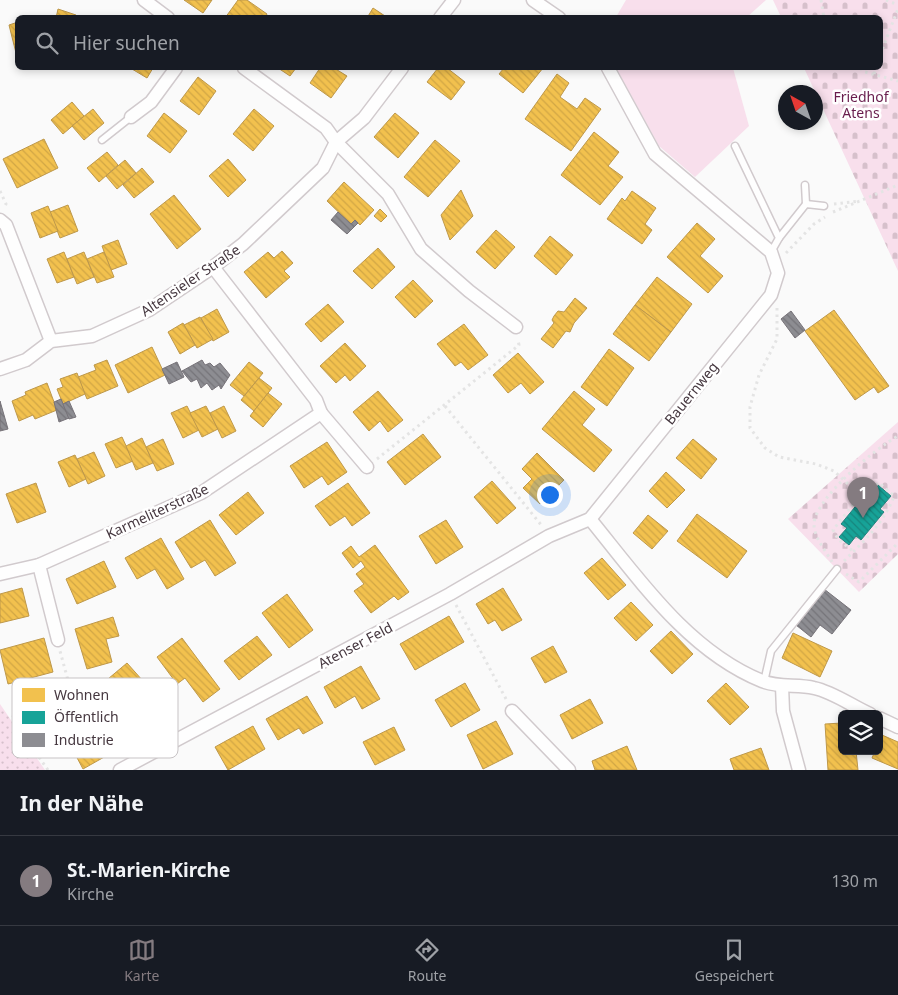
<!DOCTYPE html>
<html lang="de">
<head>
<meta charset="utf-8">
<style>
  :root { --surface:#171b24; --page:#242831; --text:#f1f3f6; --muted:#9ea1a6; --line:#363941; --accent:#847b80 }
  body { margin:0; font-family:"Noto Sans",sans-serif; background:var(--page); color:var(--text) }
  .controls { position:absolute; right:15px; bottom:15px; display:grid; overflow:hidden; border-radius:8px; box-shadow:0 2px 8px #0003 }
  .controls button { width:45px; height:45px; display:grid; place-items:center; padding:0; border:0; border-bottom:1px solid var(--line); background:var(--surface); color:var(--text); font:25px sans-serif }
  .compass { position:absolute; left:778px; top:85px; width:45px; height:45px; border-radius:50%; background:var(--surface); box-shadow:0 2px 8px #0003; rotate:320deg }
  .you { position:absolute; left:549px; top:494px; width:18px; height:18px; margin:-12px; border:4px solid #fff; border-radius:50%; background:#1a73e8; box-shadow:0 0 0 8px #1a73e833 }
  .badge { display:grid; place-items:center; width:32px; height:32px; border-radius:50%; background:var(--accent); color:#fff; font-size:16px; font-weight:700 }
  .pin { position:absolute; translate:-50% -41px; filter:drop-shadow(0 1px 2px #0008) }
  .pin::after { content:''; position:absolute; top:26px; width:18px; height:15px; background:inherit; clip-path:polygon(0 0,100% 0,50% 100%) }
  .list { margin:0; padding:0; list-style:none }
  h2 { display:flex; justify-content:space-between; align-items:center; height:65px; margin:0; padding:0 20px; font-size:21px }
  h2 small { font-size:16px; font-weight:400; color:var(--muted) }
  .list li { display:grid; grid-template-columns:32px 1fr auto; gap:15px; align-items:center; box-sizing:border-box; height:90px; padding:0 20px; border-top:1px solid var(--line) }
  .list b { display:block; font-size:19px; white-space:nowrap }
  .list p { margin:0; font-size:16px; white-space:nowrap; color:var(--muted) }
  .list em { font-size:16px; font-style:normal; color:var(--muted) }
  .icon { flex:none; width:28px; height:28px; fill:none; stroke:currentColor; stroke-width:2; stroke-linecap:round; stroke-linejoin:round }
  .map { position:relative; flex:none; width:898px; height:770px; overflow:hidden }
  .search { position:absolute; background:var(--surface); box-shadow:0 2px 8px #0003; left:15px; right:15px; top:15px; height:55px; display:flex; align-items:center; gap:12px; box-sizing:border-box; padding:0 18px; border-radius:8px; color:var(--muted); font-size:19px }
  .sheet { height:155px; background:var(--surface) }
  nav { display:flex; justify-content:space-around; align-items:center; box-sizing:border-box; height:70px; border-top:1px solid var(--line); background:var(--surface); font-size:14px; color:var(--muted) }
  nav a { display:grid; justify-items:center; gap:2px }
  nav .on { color:var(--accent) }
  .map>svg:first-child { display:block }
</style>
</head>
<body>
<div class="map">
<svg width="898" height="770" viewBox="0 0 898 770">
  <defs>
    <pattern id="cemetery-stones" width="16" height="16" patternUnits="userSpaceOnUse" patternTransform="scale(1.25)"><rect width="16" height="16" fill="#f8dfec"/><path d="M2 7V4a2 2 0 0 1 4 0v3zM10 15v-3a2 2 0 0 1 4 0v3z" fill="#d6c0cb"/></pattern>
    <pattern id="park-dots" width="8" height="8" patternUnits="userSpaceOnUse" patternTransform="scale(1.25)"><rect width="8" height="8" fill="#f8dfec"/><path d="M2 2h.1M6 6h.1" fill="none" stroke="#d6c0cb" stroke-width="1.8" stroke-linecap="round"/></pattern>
    <pattern id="homes-back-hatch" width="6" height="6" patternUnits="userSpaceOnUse" patternTransform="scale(1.25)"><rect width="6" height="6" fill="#f2c14e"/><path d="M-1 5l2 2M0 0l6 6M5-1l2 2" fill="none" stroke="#d1a645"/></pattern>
    <pattern id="public-back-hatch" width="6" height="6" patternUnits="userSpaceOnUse" patternTransform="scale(1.25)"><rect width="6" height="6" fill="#17a398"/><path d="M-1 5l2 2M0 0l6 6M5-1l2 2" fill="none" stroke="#17867d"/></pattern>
    <pattern id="industry-back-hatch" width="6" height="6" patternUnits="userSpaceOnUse" patternTransform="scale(1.25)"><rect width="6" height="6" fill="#8d8d92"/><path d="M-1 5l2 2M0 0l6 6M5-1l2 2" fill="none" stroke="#757479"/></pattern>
  </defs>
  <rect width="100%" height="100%" fill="#fafafa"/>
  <g fill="#f8dfec">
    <path d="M626,0h140l-19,17h-131z"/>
    <path d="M616,68h117l16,58 -54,51 -36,-31z"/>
  </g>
  <g fill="url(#cemetery-stones)">
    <path d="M773,0h125v271l-94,-203h76v-50l-99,-1z"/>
    <path d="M898,422v132l-39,38 -71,-73z"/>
  </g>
  <path fill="url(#park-dots)" d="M0,704l45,66h-45z"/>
  <g fill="url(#homes-back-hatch)" stroke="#be984a">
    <path d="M184,0h28l-9,13z"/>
    <path d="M238,0h9l20,14 -2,4h-40z"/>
    <path d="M373,8l15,10h-21z"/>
    <path d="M58,9l18,6 -1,3h-19z"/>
    <path d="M18,22v31h-2l-7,-28z"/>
    <path d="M133,68h20l-6,10 -15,-9z"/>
    <path d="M278,68h18l-6,8z"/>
    <path d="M320,68h14l13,8 -16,22 -21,-15z"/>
    <path d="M438,68h9l18,14 -14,18 -24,-18z"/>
    <path d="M504,68h39l-20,25 -24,-19z"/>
    <path d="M557,74l12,9 -9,14 17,12 8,-11 16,11 -30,42 -46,-32z"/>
    <path d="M198,77l18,14 -17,24 -19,-14z"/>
    <path d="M72,102l12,14 -21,18 -12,-14z"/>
    <path d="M93,109l11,14 -20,17 -12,-14z"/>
    <path d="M254,109l20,17 -21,25 -20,-17z"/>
    <path d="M164,113l23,18 -17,22 -23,-17z"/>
    <path d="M395,113l24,20 -21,25 -24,-21z"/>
    <path d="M594,132l25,20 -11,14 15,11 -23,28 -39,-30z"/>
    <path d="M44,139l14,29 -41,20 -14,-29z"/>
    <path d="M435,140l25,21 -32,36 -24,-20z"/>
    <path d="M107,152l11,13 -19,17 -12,-14z"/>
    <path d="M228,159l18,21 -18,17 -19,-21z"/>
    <path d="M125,160l11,13 -19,16 -11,-13z"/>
    <path d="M142,168l12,14 -20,16 -11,-13z"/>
    <path d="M344,182l30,28 -14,15 -5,-5 -4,4 -24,-23z"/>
    <path d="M461,190l12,26 -23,24 -9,-25z"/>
    <path d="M632,191l24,17 -11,16 7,6 -10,14 -35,-25 15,-21 3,3z"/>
    <path d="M174,195l27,34 -24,20 -27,-35z"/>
    <path d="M68,205l10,26 -18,7 -10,-26z"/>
    <path d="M48,206l10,25 -18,7 -9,-25z"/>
    <path d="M380,209l7,7 -6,6 -7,-6z"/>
    <path d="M697,223l18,16 -15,17 23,20 -15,17 -41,-36z"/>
    <path d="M496,230l19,17 -20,22 -19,-17z"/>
    <path d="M550,236l23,19 -17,20 -22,-19z"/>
    <path d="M118,240l9,24 -16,6 -9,-24z"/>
    <path d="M378,248l17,19 -23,22 -19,-18z"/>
    <path d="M282,251l11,12 -9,8 6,6 -24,21 -22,-26 24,-20 6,6z"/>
    <path d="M64,252l10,25 -17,6 -10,-24z"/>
    <path d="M84,252l10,25 -17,7 -10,-25z"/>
    <path d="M104,252l10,25 -17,6 -10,-24z"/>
    <path d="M657,277l35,27 -21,28 -36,-27z"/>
    <path d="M413,280l20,21 -18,17 -20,-21z"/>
    <path d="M575,298l12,10 -13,15 -4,9 -4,-1 -13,17 -12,-9 13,-16 -2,-3 2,-4 4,-5 6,1z"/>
    <path d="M328,304l16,18 -23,20 -16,-18z"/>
    <path d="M635,305l36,27 -22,29 -36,-27z"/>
    <path d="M217,309l12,23 -16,9 -12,-23z"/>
    <path d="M834,310l55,76 -11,7 -4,-6 -19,13 -50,-69z"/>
    <path d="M200,317l13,22 -16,9 -13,-23z"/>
    <path d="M183,323l12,22 -15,9 -12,-22z"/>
    <path d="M464,324l24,31 -20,15 -7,-8 -6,4 -18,-22z"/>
    <path d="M345,343l21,23 -16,15 -5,-6 -9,8 -16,-17z"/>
    <path d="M152,347l13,28 -37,18 -13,-28z"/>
    <path d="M609,349l25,19 -27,38 -26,-19z"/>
    <path d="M518,353l26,29 -14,12 -9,-11 -13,10 -15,-18z"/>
    <path d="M107,360l11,26 -31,13 -9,-22 18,-7 -2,-5z"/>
    <path d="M249,362l14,11 -19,23 -14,-11z"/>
    <path d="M77,373l8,21 -22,10 -6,-15 6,-2 -3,-8z"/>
    <path d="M259,378l13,10 -18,23 -13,-11z"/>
    <path d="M47,383l10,27 -22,9 -2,-4 -14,6 -7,-20 14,-6 -1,-3z"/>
    <path d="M378,391l25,29 -15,12 -8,-11 -11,10 -16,-19z"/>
    <path d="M574,391l21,18 -13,16 30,25 -18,22 -52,-43z"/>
    <path d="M268,393l14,11 -19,23 -13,-11z"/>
    <path d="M187,406l12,24 -16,8 -12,-25z"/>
    <path d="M206,406l12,23 -16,8 -12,-24z"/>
    <path d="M224,406l12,25 -14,7 -12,-25z"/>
    <path d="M423,434l18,23 -36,28 -18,-23z"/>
    <path d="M122,437l11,24 -17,7 -11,-24z"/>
    <path d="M142,438l11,25 -17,7 -10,-24z"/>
    <path d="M163,439l11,25 -17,7 -11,-24z"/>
    <path d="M693,439l24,20 -16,20 -25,-21z"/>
    <path d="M327,442l20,30 -19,13 -6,-9 -18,12 -14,-22z"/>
    <path d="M94,452l11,24 -17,8 -11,-25z"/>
    <path d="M537,453l27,27 -24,24 -17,-16 9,-9 -10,-10z"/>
    <path d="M75,455l11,24 -17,8 -11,-25z"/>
    <path d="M666,472l19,18 -18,18 -18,-17z"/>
    <path d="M492,481l24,27 -19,16 -23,-27z"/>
    <path d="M36,483l10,29 -29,11 -11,-29z"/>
    <path d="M348,483l22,30 -18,13 -7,-10 -15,10 -15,-20z"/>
    <path d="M248,492l16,21 -28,22 -17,-20z"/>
    <path d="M697,514l50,37 -20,27 -50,-37z"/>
    <path d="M648,515l20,16 -16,18 -19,-16z"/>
    <path d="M210,520l26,43 -21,13 -10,-16 -14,8 -16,-26z"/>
    <path d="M446,520l17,27 -27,17 -17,-28z"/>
    <path d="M161,538l23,41 -17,10 -12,-20 -18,10 -12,-21z"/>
    <path d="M375,545l34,47 -11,8 -4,-4 -23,17 -17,-22 10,-7 -8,-10 9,-7 -4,-6 -8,7 -11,-15 9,-7 8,11z"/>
    <path d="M602,558l24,27 -18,15 -24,-27z"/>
    <path d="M104,561l12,26 -39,17 -11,-25z"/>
    <path d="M22,588l7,28 -29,7v-29z"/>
    <path d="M503,588l19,32 -20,11 -7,-11 -7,4 -12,-20z"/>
    <path d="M287,594l26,36 -24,18 -27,-35z"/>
    <path d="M631,602l22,23 -17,16 -22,-23z"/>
    <path d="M449,616l15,26 -49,28 -15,-26z"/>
    <path d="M113,617l6,19 -13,3 6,23 -25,7 -12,-40z"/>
    <path d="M671,631l22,23 -21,20 -22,-23z"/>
    <path d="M793,633l39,18 -12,26 -38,-19z"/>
    <path d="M257,636l15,19 -33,25 -15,-19z"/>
    <path d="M44,638l9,34 -45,12 -8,-34z"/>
    <path d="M182,638l38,51 -17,13 -18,-24 -8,6 -20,-27z"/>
    <path d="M553,646l14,26 -22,11 -14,-25z"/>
    <path d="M127,663l24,27 -25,22 -24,-28z"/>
    <path d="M361,666l19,33 -18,10 -7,-13 -20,12 -11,-21z"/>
    <path d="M465,683l15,27 -29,17 -16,-27z"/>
    <path d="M726,683l23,24 -19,18 -23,-24z"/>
    <path d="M307,696l16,27 -20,11 -4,-6 -21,12 -12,-21z"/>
    <path d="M590,699l13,24 -31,16 -12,-24z"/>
    <path d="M496,721l17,33 -30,15 -16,-34z"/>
    <path d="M842,723v28h14l2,19h-30l-3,-46z"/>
    <path d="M89,724l17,32 -23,13 -17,-32z"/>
    <path d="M253,726l12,23 -37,21 -13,-23z"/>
    <path d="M394,727l11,23 -30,15 -12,-23z"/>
    <path d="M882,735l16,7v27l-26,-11 3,-7h4z"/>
    <path d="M627,746l10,24h-42l-3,-9z"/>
    <path d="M761,748l8,22h-35l-4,-11z"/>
  </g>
  <path fill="url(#public-back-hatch)" stroke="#25837d" d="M878,485l13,11 -11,13 4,3 -23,28 -5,-4 -7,9 -10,-8 8,-9 -6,-4 23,-28 3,3z"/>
  <g fill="url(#industry-back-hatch)" stroke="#777379">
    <path d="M338,212l13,12 4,-4 3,3 -11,11 -16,-14z"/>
    <path d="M791,311l14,19 -10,8 -14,-19z"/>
    <path d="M202,360l3,5 5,-2 4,4 6,-4 10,12 -9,14 -2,-4 -7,5 -5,-7 -6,5 -4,-9 -6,3 -9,-11z"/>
    <path d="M177,362l7,15 -15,7 -7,-15z"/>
    <path d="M61,399l8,19 -10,4 -5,-20z"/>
    <path d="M0,401l8,28 -8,2z"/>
    <path d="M69,401l7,16 -7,2 -6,-15z"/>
    <path d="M824,589l27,21 -19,24 -12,-9 -9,12 -15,-12z"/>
  </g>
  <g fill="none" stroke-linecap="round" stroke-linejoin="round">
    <g stroke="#d1cacd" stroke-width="9">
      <g id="service">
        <path d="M102,140l29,-23"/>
        <path d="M735,146l44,92 -8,14"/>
        <path d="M805,185l1,19"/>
        <path d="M779,238l27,-34 18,2"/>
        <path d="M764,682l7,-31 66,-82"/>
      </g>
    </g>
    <g stroke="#d1cacd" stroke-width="15">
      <g id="minor">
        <path d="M144,0l24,18"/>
        <path d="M533,0l26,18"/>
        <path d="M440,18l14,-18"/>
        <path d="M244,68l82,60 10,14 52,52 33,55 48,42 47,36"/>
        <path d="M131,117l20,-15 25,-34"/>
        <path d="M0,220l6,5 45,116"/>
        <path d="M0,369l26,-9 25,-19 41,-5 57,-26 64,-43 30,-23 80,-76 13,-26 28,-24 38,-50"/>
        <path d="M321,413l46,54"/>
        <path d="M590,519c49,60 98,132 172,162 17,7 35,3 52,7 19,4 38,18 56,26"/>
        <path d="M39,565l19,75"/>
        <path d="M0,574l39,-9 162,-72 120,-80 -5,-13 -103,-133"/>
        <path d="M782,686l1,25 16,59"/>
        <path d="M512,711l57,59"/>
        <path d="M879,718l19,9"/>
        <path d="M120,770l330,-176 99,-58 41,-17 181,-224 7,-22 -7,-21 -116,-98 -47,-86"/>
      </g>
    </g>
    <g stroke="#e4e4e4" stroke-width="3" stroke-dasharray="2.5 4" stroke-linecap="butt">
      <path d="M821,0l3,18"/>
      <path d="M886,0l12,5"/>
      <path d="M880,55l18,-46"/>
      <path d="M860,68l5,4 33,9"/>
      <path d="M874,74l2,-6"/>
      <path d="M0,191l6,13 -2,4"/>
      <path d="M834,204l26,-3"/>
      <path d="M833,212l65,-27"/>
      <path d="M786,253l28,-29 11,-7"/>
      <path d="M777,308v31l-18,36 -9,32v21l15,20 14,9 37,7 18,7 26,24"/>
      <path d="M445,406l97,120"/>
      <path d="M377,459l142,-114 -1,-5"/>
      <path d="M844,561c20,-20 40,-38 50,-65l-15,-13 -16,9 -30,38 5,9 16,13"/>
      <path d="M832,562c-6,-11 -18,-24 -18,-38 1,-26 62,-76 84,-88"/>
      <path d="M846,574l13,8 39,-39"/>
      <path d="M456,605l50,94"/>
      <path d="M48,770l-37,-52 58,-34 -9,-33"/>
    </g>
    <use href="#service" stroke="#fefefe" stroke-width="6"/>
    <use href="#minor" stroke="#fefefe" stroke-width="12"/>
  </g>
  <g text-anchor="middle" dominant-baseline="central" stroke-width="5" stroke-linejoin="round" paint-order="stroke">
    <g font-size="14" fill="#691d4d" stroke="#fff">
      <text x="861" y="96">Friedhof<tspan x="861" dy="16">Atens</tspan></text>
    </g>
    <g font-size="14" fill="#45373f" stroke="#fff">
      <text transform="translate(190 280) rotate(-34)">Altensieler Straße</text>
      <text transform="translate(691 393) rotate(-51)">Bauernweg</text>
      <text transform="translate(157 511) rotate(-25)">Karmeliterstraße</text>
      <text transform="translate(355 645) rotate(-28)">Atenser Feld</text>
    </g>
  </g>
  <rect x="12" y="678" width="166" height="80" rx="8" fill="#fff" stroke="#c7c3c5" stroke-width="1"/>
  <rect x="22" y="688" width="23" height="14" fill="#f2c14e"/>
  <rect x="22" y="711" width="23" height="13" fill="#17a398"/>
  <rect x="22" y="733" width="23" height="14" fill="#8d8d92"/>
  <g font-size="14" fill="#45373f">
    <text x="54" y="700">Wohnen</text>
    <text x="54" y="722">Öffentlich</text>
    <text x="54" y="745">Industrie</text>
  </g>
</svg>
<div class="controls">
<button><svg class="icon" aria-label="layers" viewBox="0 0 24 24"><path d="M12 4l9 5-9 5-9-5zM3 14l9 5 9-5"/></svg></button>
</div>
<svg class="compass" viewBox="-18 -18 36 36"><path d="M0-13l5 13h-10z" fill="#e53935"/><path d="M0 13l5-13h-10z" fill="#9ea1a6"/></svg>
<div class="you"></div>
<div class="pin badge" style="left:863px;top:518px">1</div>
<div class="search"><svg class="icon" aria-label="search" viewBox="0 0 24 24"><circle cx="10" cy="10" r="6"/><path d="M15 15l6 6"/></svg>Hier suchen</div>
</div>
<section class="sheet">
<h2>In der Nähe<small></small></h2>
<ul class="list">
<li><span class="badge">1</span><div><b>St.-Marien-Kirche</b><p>Kirche</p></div><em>130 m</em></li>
</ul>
</section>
<nav>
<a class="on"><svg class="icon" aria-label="map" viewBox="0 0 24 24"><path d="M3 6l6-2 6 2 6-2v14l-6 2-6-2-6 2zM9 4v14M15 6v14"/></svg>Karte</a>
<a><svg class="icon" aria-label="directions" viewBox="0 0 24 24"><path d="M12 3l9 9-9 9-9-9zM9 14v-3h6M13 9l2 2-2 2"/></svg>Route</a>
<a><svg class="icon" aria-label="saved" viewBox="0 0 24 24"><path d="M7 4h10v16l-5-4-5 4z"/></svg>Gespeichert</a>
</nav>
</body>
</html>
